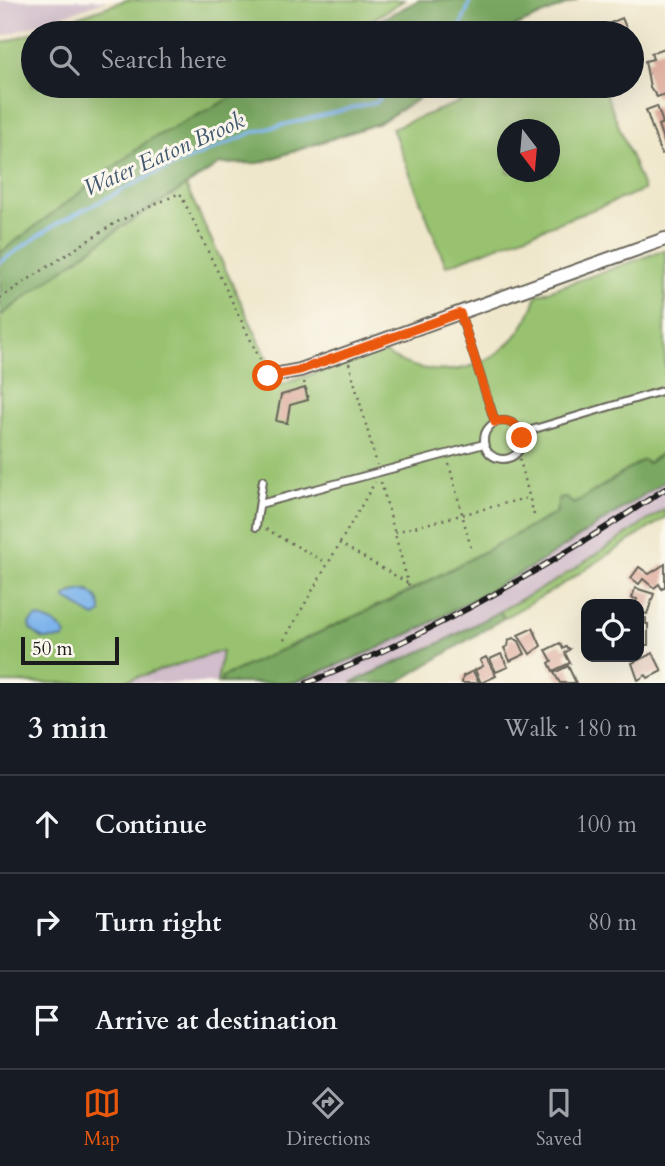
<!DOCTYPE html>
<html lang="en">
<head>
<meta charset="utf-8">
<style>
  :root { --surface:#171b24; --page:#20242c; --text:#f1f3f6; --muted:#9ea1a6; --line:#363941; --accent:#ea580c }
  body { margin:0; font-family:Cardo,serif; background:var(--page); color:var(--text) }
  .controls { position:absolute; right:21px; bottom:21px; display:grid; overflow:hidden; border-radius:14px; box-shadow:0 7px 28px #0002 }
  .controls button { width:63px; height:63px; display:grid; place-items:center; padding:0; border:0; border-bottom:2px solid var(--line); background:var(--surface); color:var(--text); font:35px sans-serif }
  .compass { position:absolute; left:497px; top:119px; width:63px; height:63px; border-radius:50%; background:var(--surface); box-shadow:0 7px 28px #0002; rotate:164deg }
  .scale { position:absolute; left:21px; bottom:18px; width:98px; box-sizing:border-box; padding-left:7px; border:4px solid #1c1c1c; border-top:0; font-size:19px; line-height:24px; white-space:nowrap; color:#1c1c1c; -webkit-text-stroke:5px #fbf7ec; paint-order:stroke }
  .stop { position:absolute; width:21px; height:21px; margin:-16px; border:5px solid #ea580c; border-radius:50%; background:#fff }
  .stop.end { background:#ea580c; border-color:#fff; box-shadow:0 2px 7px #0008 }
  .list { margin:0; padding:0; list-style:none }
  h2 { display:flex; justify-content:space-between; align-items:center; height:91px; margin:0; padding:0 28px; font-size:30px }
  h2 small { font-size:23px; font-weight:400; color:var(--muted) }
  .list li { display:grid; grid-template-columns:46px 1fr auto; gap:21px; align-items:center; box-sizing:border-box; height:98px; padding:0 28px; border-top:2px solid var(--line) }
  .list b { display:block; font-size:26px; white-space:nowrap }
  .list em { font-size:23px; font-style:normal; color:var(--muted) }
  .icon { flex:none; width:38px; height:38px; fill:none; stroke:currentColor; stroke-width:2; stroke-linecap:round; stroke-linejoin:round }
  .map { position:relative; flex:none; width:665px; height:683px; overflow:hidden }
  .search { position:absolute; background:var(--surface); box-shadow:0 7px 28px #0002; left:21px; right:21px; top:21px; height:77px; display:flex; align-items:center; gap:18px; box-sizing:border-box; padding:0 24px; border-radius:38px; color:var(--muted); font-size:26px }
  .sheet { height:385px; background:var(--surface) }
  nav { display:flex; justify-content:space-around; align-items:center; box-sizing:border-box; height:98px; border-top:2px solid var(--line); background:var(--surface); font-size:19px; color:var(--muted) }
  nav a { display:grid; justify-items:center; gap:4px }
  nav .on { color:var(--accent) }
  .map>svg:first-child { display:block }
</style>
</head>
<body>
<div class="map">
<svg width="665" height="683" viewBox="0 0 665 683">
  <rect width="100%" height="100%" fill="#fbf7ec"/>
  <filter id="ink" filterUnits="userSpaceOnUse"><feTurbulence type="fractalNoise" baseFrequency=".0143" numOctaves="2"/><feDisplacementMap in="SourceGraphic" scale="14" xChannelSelector="R" yChannelSelector="G"/><feConvolveMatrix kernelMatrix="1 2 1 2 8 2 1 2 1" color-interpolation-filters="sRGB"/></filter>
  <filter id="wash" filterUnits="userSpaceOnUse"><feTurbulence type="fractalNoise" baseFrequency=".00686" numOctaves="4" result="noise"/><feDisplacementMap in="SourceGraphic" scale="28" xChannelSelector="R" yChannelSelector="G"/><feGaussianBlur stdDeviation="1.57" result="paint"/><feColorMatrix in="noise" values="0 0 0 0 0 0 0 0 0 0 0 0 0 0 0 0 0 1.4 0 .05"/><feComposite in="paint" operator="in"/></filter>
  <g filter="url(#wash)">
    <rect width="100%" height="100%" fill="#efe7cb"/>
    <g fill="#d1bdcb">
      <path d="M0,0h107l-107,37z"/>
      <path d="M665,481v28l-126,81 -97,52 -91,41h-58l79,-32 113,-57 52,-30z"/>
      <path d="M222,651l-5,32h-99z"/>
    </g>
    <g fill="#98c26f" stroke="#5a6f46" stroke-width="2" fill-rule="evenodd">
      <path d="M126,0h278l-53,33h-318v53h234l-267,168v-210z"/>
      <path d="M500,86h103l41,104 -198,76 -54,-138zM508,130h42v42h-42z"/>
      <path d="M186,186l85,180 -2,23 111,-39c62,42 136,17 157,-55l128,-45v201l-17,12 -5,-2 -69,43 -15,-5 -2,14 -147,78 -188,86 -1,6h-4l5,-32 -104,32h-118v-367l117,-86zM82,590l8,1 5,25c-12,-4 -19,-13 -23,-24z"/>
      <path d="M665,509v9l-110,71 -51,29 -4,-7 57,-31z"/>
    </g>
    <g fill="#7aa862" stroke="#4b623f" stroke-width="2">
      <path d="M419,0h158l-77,33h-145z"/>
      <path d="M254,86h172l-8,13 -39,24 -120,40 -39,1 -103,66 -117,86v-63l149,-113z"/>
      <path d="M665,451v30l-128,83 -114,63 -51,24 -79,32h-72l1,-6 188,-86 146,-78 3,-14 7,-1 8,6 69,-44 5,3z"/>
      <path d="M500,611l4,7 -107,65h-46l91,-41z"/>
    </g>
    <g fill="#7cb3eb" stroke="#4c6884" stroke-width="2">
      <path d="M82,590c13,2 20,11 19,23l-6,4c-12,-5 -18,-14 -30,-18v-3z"/>
      <path d="M37,617c10,3 25,8 29,18l-4,4h-19l-13,-10 -1,-6z"/>
    </g>
    <g fill="none" stroke-linecap="round" stroke-linejoin="round">
      <g stroke="#7cb3eb" stroke-width="3.5">
        <path d="M458,33l13,-33"/>
        <path d="M0,262l56,-38 94,-48 104,-44 123,-30 11,-16"/>
      </g>
    </g>
    <g id="blocks">
      <g fill="#d79b8b">
        <path d="M622,18l6,14 -33,1 -1,-3z"/>
        <path d="M665,48v46l-8,3 -7,-10 -5,-26 8,-2 -2,-6z"/>
        <path d="M657,106l6,17 -5,2 7,20v8l-4,1 -15,-44z"/>
        <path d="M305,388l3,12 -18,5 -3,18 -11,-2 5,-26z"/>
        <path d="M665,564v23l-3,2 -3,-5 -5,4 -11,-9 -4,5 -8,-6 8,-11 10,7z"/>
        <path d="M635,588l19,6 -7,20 -8,-2v-8h-3l1,-5 -5,-1z"/>
        <path d="M639,617l7,1v6h2v21h-4v6h-5z"/>
        <path d="M533,628l8,18 -11,8 -12,-19z"/>
        <path d="M513,638l6,3 6,13 -15,7 -6,-13 4,-2 1,-6z"/>
        <path d="M560,643l3,6 3,-2 4,2 -5,4 5,10 -17,8 -4,-8 3,-2 -6,-11z"/>
        <path d="M653,653l9,18 -14,7 -2,-3 -8,5 -6,-17z"/>
        <path d="M501,654l7,13 -12,5 -6,-13z"/>
        <path d="M486,657l10,19 -15,7 -6,-13 8,-4 -3,-6z"/>
        <path d="M568,666l8,17h-16l-6,-10z"/>
        <path d="M473,671l6,12h-17l1,-7z"/>
      </g>
    </g>
  </g>
  <g filter="url(#ink)">
    <use href="#blocks" fill-opacity="0" stroke="#666359" stroke-width="2"/>
    <g fill="none" stroke-linecap="round" stroke-linejoin="round">
      <g stroke="#666359" stroke-width="10">
        <g id="lane">
          <path d="M460,313l35,109"/>
          <circle cx="503" cy="440" r="19"/>
          <path d="M521,433l144,-43"/>
          <path d="M260,504l224,-60"/>
          <path d="M256,527l7,-47"/>
        </g>
      </g>
      <g stroke="#666359" stroke-width="16">
        <path id="street" d="M268,376l32,-6 365,-131"/>
      </g>
      <g stroke="#666359" stroke-width="2.5" stroke-dasharray="2 5" stroke-linecap="butt">
        <path d="M0,298l115,-75 65,-30 83,173"/>
        <path d="M349,363l28,102"/>
        <path d="M304,382l5,17"/>
        <path d="M518,452l17,67"/>
        <path d="M449,464l23,88"/>
        <path d="M381,482l29,108"/>
        <path d="M266,529l61,34"/>
        <path d="M395,532l135,-35"/>
        <path d="M339,543l69,40"/>
        <path d="M284,640l91,-158"/>
      </g>
      <use href="#lane" stroke="#fff" stroke-width="6"/>
      <use href="#street" stroke="#fff" stroke-width="12"/>
      <g stroke="#1c1c1c" stroke-width="6">
        <path id="rail" d="M307,683c127,-49 245,-119 358,-194"/>
      </g>
      <use href="#rail" stroke="#fbf7ec" stroke-width="3.5" stroke-dasharray="10" stroke-linecap="butt"/>
    </g>
  </g>
  <g fill="none" stroke-linecap="round" stroke-linejoin="round" filter="url(#ink)">
    <path stroke="#ea580c" stroke-width="9" d="M268,376l32,-6 160,-57 35,109c14,-3 23,2 27,16"/>
  </g>
  <g text-anchor="middle" dominant-baseline="central" stroke-width="6" stroke-linejoin="round" paint-order="stroke">
    <g font-size="23" font-style="italic" fill="#42586f" stroke="#fbf7ec">
      <text transform="translate(164 154) rotate(-24)">Water Eaton Brook</text>
    </g>
  </g>
</svg>
<div class="controls">
<button><svg class="icon" aria-label="locate" viewBox="0 0 24 24"><circle cx="12" cy="12" r="6"/><path d="M12 2v4M12 18v4M2 12h4M18 12h4"/></svg></button>
</div>
<svg class="compass" viewBox="-18 -18 36 36"><path d="M0-13l5 13h-10z" fill="#e53935"/><path d="M0 13l5-13h-10z" fill="#9ea1a6"/></svg>
<div class="scale">50 m</div>
<div class="stop" style="left:268px;top:376px"></div>
<div class="stop end" style="left:522px;top:438px"></div>
<div class="search"><svg class="icon" aria-label="search" viewBox="0 0 24 24"><circle cx="10" cy="10" r="6"/><path d="M15 15l6 6"/></svg>Search here</div>
</div>
<section class="sheet">
<h2>3 min<small>Walk · 180 m</small></h2>
<ul class="list">
<li><svg class="icon" aria-label="ahead" viewBox="0 0 24 24"><path d="M12 20V5M6 11l6-6 6 6"/></svg><div><b>Continue</b></div><em>100 m</em></li>
<li><svg class="icon" aria-label="right" viewBox="0 0 24 24"><path d="M7 20v-9h11M14 6l5 5-5 5"/></svg><div><b>Turn right</b></div><em>80 m</em></li>
<li><svg class="icon" aria-label="arrive" viewBox="0 0 24 24"><path d="M6 21V4h12l-3 4 3 4H6"/></svg><div><b>Arrive at destination</b></div></li>
</ul>
</section>
<nav>
<a class="on"><svg class="icon" aria-label="map" viewBox="0 0 24 24"><path d="M3 6l6-2 6 2 6-2v14l-6 2-6-2-6 2zM9 4v14M15 6v14"/></svg>Map</a>
<a><svg class="icon" aria-label="directions" viewBox="0 0 24 24"><path d="M12 3l9 9-9 9-9-9zM9 14v-3h6M13 9l2 2-2 2"/></svg>Directions</a>
<a><svg class="icon" aria-label="saved" viewBox="0 0 24 24"><path d="M7 4h10v16l-5-4-5 4z"/></svg>Saved</a>
</nav>
</body>
</html>
